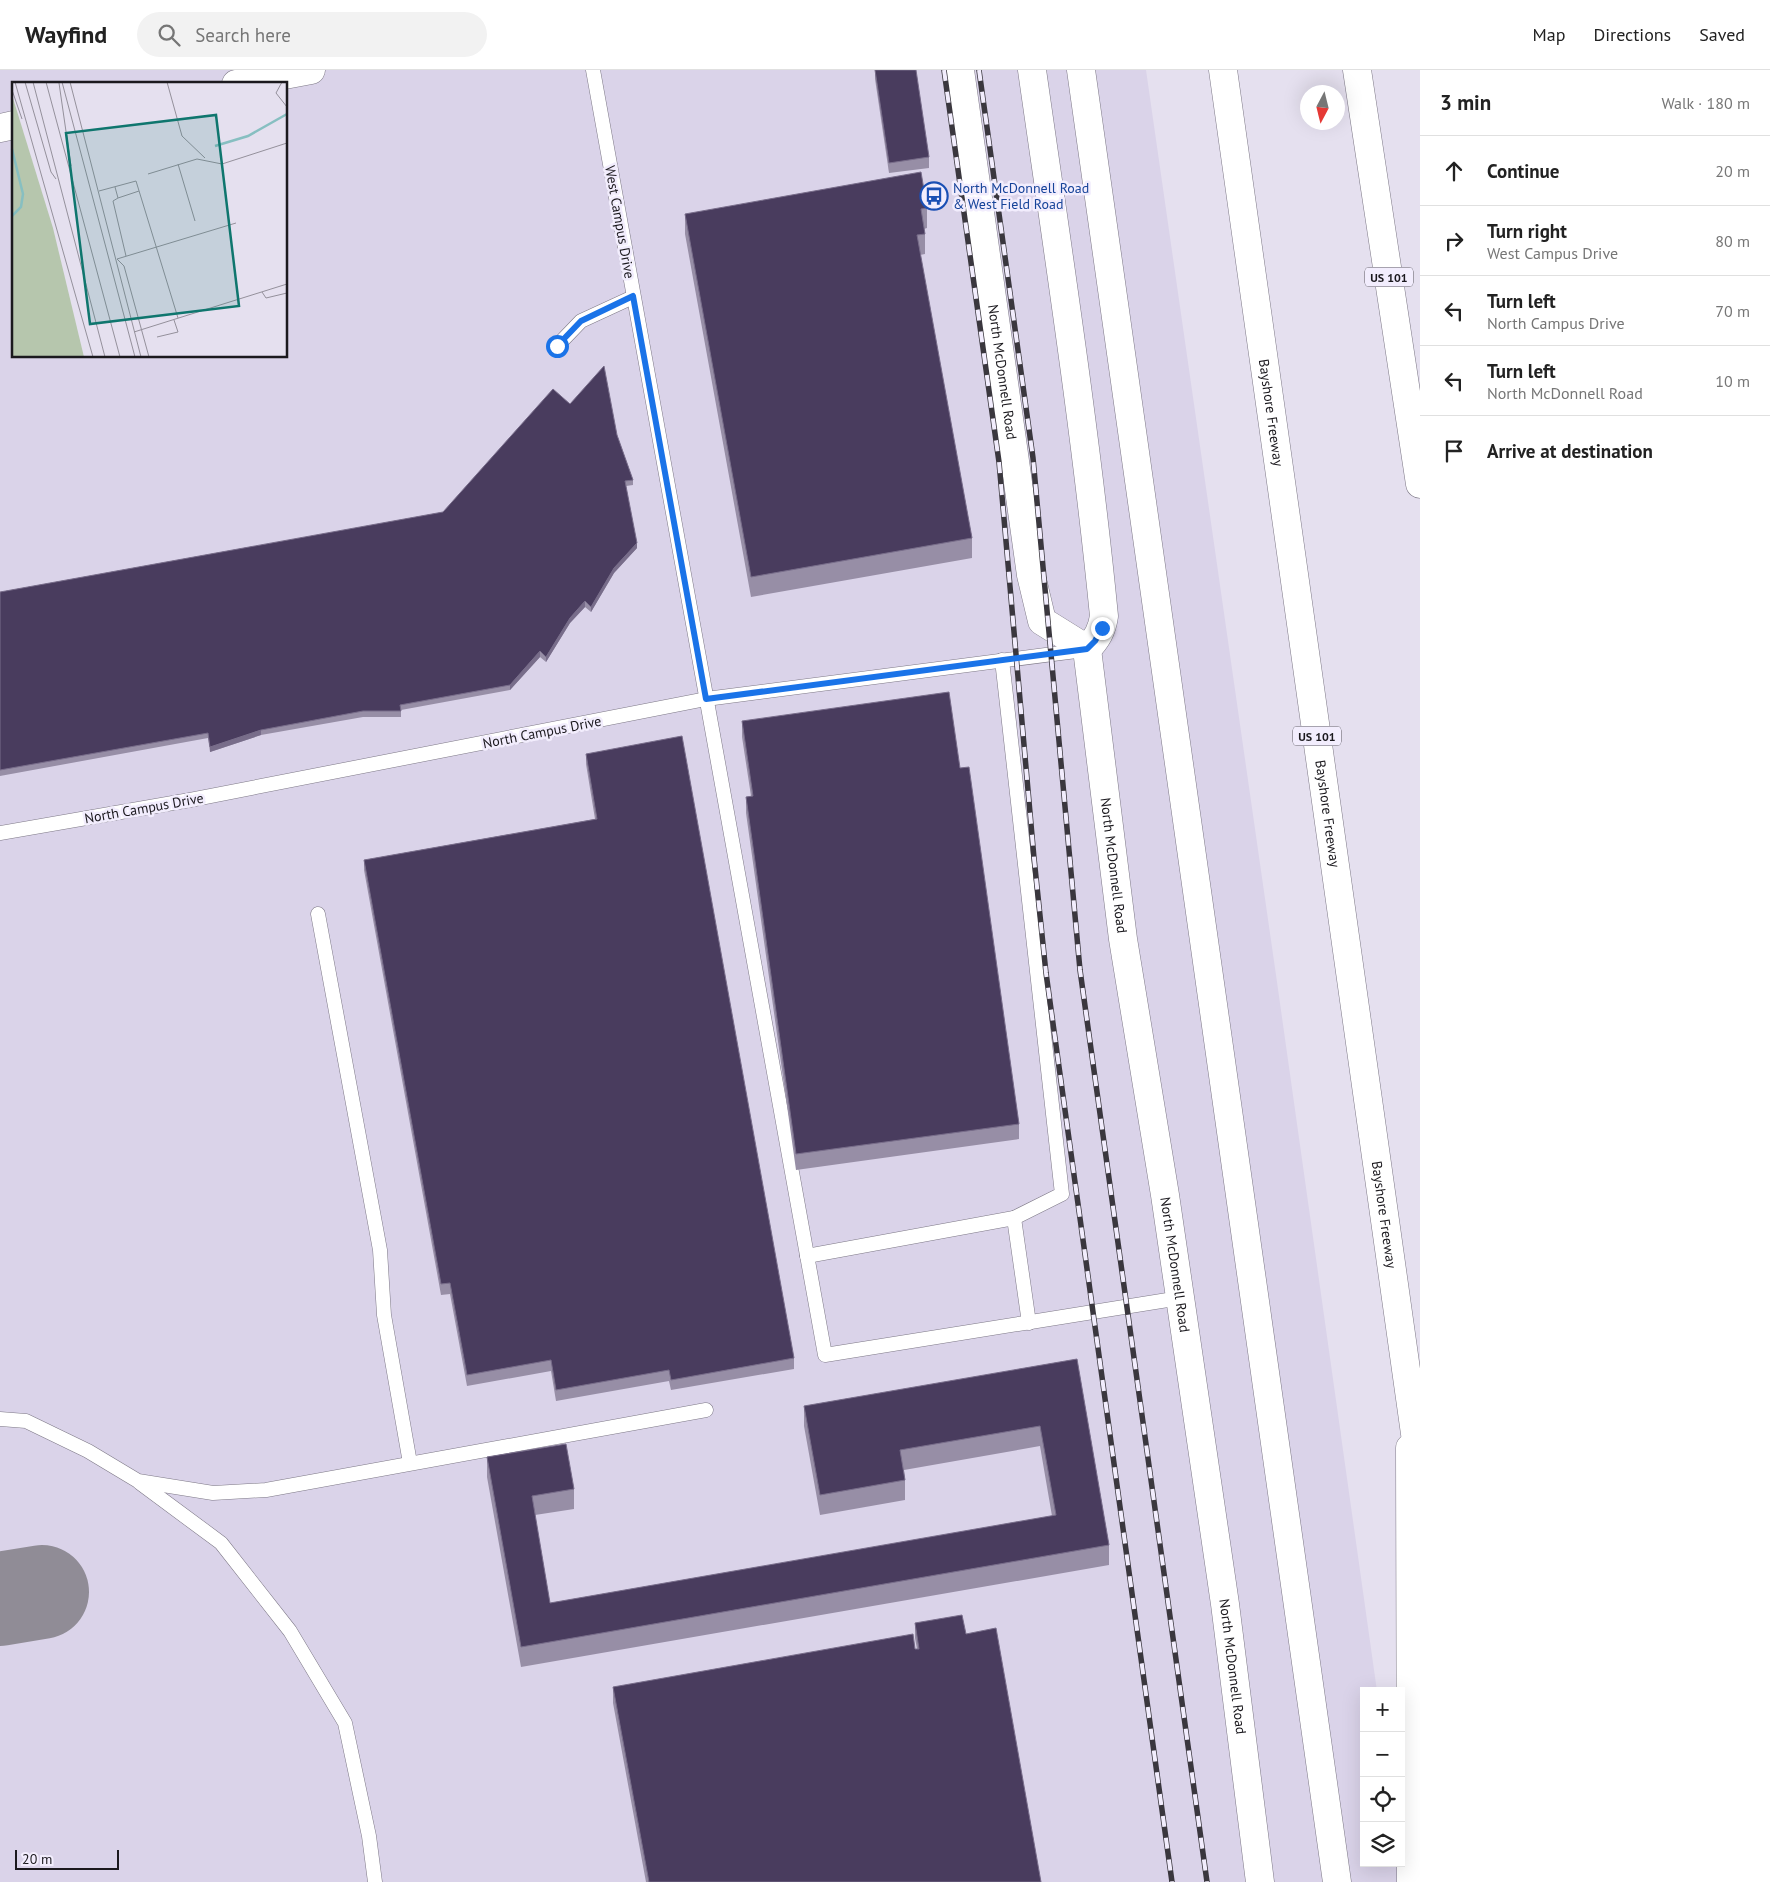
<!DOCTYPE html>
<html lang="en">
<head>
<meta charset="utf-8">
<style>
  :root { --surface:#fff; --page:#f2f2f2; --text:#222; --muted:#767676; --line:#e0e0e0 }
  body { margin:0; font-family:"PT Sans",sans-serif; background:var(--page); color:var(--text) }
  .controls { position:absolute; right:15px; bottom:15px; display:grid; overflow:hidden; border-radius:0px; box-shadow:0 5px 20px #0002 }
  .controls button { width:45px; height:45px; display:grid; place-items:center; padding:0; border:0; border-bottom:1px solid var(--line); background:var(--surface); color:var(--text); font:25px sans-serif }
  .compass { position:absolute; left:1300px; top:15px; width:45px; height:45px; border-radius:50%; background:var(--surface); box-shadow:0 5px 20px #0002; rotate:187deg }
  .scale { position:absolute; left:15px; bottom:12px; width:104px; box-sizing:border-box; padding-left:5px; border:2px solid #1b191e; border-top:0; font-size:14px; line-height:18px; white-space:nowrap; color:#1b191e; -webkit-text-stroke:4px #f2edfd; paint-order:stroke }
  .stop { position:absolute; width:15px; height:15px; margin:-11px; border:4px solid #1a73e8; border-radius:50%; background:#fff }
  .stop.end { background:#1a73e8; border-color:#fff; box-shadow:0 1px 5px #0008 }
  .list { margin:0; padding:0; list-style:none }
  h2 { display:flex; justify-content:space-between; align-items:center; height:65px; margin:0; padding:0 20px; font-size:21px }
  h2 small { font-size:16px; font-weight:400; color:var(--muted) }
  .list li { display:grid; grid-template-columns:32px 1fr auto; gap:15px; align-items:center; box-sizing:border-box; height:70px; padding:0 20px; border-top:1px solid var(--line) }
  .list b { display:block; font-size:19px; white-space:nowrap }
  .list p { margin:0; font-size:16px; white-space:nowrap; color:var(--muted) }
  .list em { font-size:16px; font-style:normal; color:var(--muted) }
  .icon { flex:none; width:28px; height:28px; fill:none; stroke:currentColor; stroke-width:2; stroke-linecap:round; stroke-linejoin:round }
  .map { position:relative; flex:none; width:1420px; height:1812px; overflow:hidden }
  header { display:flex; align-items:center; gap:30px; box-sizing:border-box; height:70px; padding:0 25px; background:var(--surface); border-bottom:1px solid var(--line) }
  header strong { font-size:24px }
  nav { display:flex; gap:28px; margin-inline-start:auto; font-size:18px }
  .search { width:350px; height:45px; background:var(--page); display:flex; align-items:center; gap:12px; box-sizing:border-box; padding:0 18px; border-radius:28px; color:var(--muted); font-size:19px }
  main { display:flex }
  aside { flex:1; background:var(--surface) }
  .map>svg:first-child { display:block }
</style>
</head>
<body>
<header>
<strong>Wayfind</strong>
<div class="search"><svg class="icon" aria-label="search" viewBox="0 0 24 24"><circle cx="10" cy="10" r="6"/><path d="M15 15l6 6"/></svg>Search here</div>
<nav><a>Map</a><a>Directions</a><a>Saved</a></nav>
</header>
<main>
<div class="map">
<svg width="1420" height="1812" viewBox="0 0 1420 1812">
  <rect width="100%" height="100%" fill="#e5e0ef"/>
  <path fill="#dad3e9" fill-rule="evenodd" d="M0,0h1146l131,912 100,709h-13v172h37l3,19h-1404zM14,14h272v272h-272z"/>
  <g fill="none" stroke-linecap="round" stroke-linejoin="round">
    <path stroke="#908c96" stroke-width="94" d="M0,1529l42,-7"/>
    <g stroke="#7d7886" stroke-width="15">
      <g id="service">
        <path d="M593,0l232,1285 355,-57"/>
        <path d="M557,276l24,-25 52,-24"/>
        <path d="M1002,590l60,534 -48,24"/>
        <path d="M0,763l190,-33 516,-101 378,-49"/>
        <path d="M318,844l62,336 4,65 26,148"/>
        <path d="M807,1186l207,-38 15,105"/>
        <path d="M0,1349l26,2 62,30 50,30 75,12 53,-3 440,-80"/>
        <path d="M140,1413l81,60 69,88 55,92 24,113 6,46"/>
      </g>
    </g>
    <g stroke="#7d7886" stroke-width="29">
      <g id="minor">
        <path d="M236,14l75,-14"/>
        <path d="M0,58l14,-3"/>
      </g>
    </g>
    <g stroke="#7d7886" stroke-width="29">
      <g id="tertiary">
        <path id="s1" d="M960,0l71,505 11,46 45,28"/>
        <path d="M1032,0c26,182 54,363 72,546 -2,14 -7,23 -17,33"/>
        <path id="s2" d="M1087,579l36,290 42,256 60,409 35,278"/>
      </g>
    </g>
    <g stroke="#7d7886" stroke-width="29">
      <g id="motorway">
        <path d="M1081,0l256,1812"/>
        <path id="s3" d="M1223,0l197,1399"/>
        <path d="M1357,0l63,414"/>
        <path d="M1410,1378l1,434"/>
      </g>
    </g>
    <use href="#service" stroke="#fff" stroke-width="14"/>
    <use href="#minor" stroke="#fff" stroke-width="28"/>
    <use href="#tertiary" stroke="#fff" stroke-width="28"/>
    <use href="#motorway" stroke="#fff" stroke-width="28"/>
    <g stroke="#3a373e" stroke-width="5.5">
      <g id="rail">
        <path d="M944,0l55,392 35,396 12,115 126,909"/>
        <path d="M979,0l54,388 47,512 127,912"/>
      </g>
    </g>
    <use href="#rail" stroke="#f2edfd" stroke-width="4" stroke-dasharray="11" stroke-linecap="butt"/>
  </g>
  <g fill="#978ea6">
    <path d="M875,0l54,87v11l-40,5 -14,-94z"/>
    <path d="M927,138v20l-3,1 1,5v20l-5,1 52,283v20l-221,39 -66,-363v-20z"/>
    <path d="M570,334l47,31 16,45v5l-7,1 11,62 -23,25 -23,39 -6,-5 -15,16 -24,39 -6,-5 -30,33 -109,20v7h-38l-102,18 -51,17 -2,-14 -208,38v-184l443,-80z"/>
    <path d="M742,651l218,47 59,356v15l-223,31 -50,-357v-16l5,-1 -9,-59z"/>
    <path d="M586,684l208,604v11l-123,21 -2,-9 -113,20 -5,-30 -84,15 -17,-92 -9,1 -77,-425v-10l231,-41 -9,-55z"/>
    <path d="M1077,1289l32,186v20l-588,102 -34,-190v-20l87,32v20l-39,6 15,88 502,-87 -12,-70 -136,24 1,10v20l-85,15 -16,-89v-20z"/>
    <path d="M915,1553l51,11 75,248h-395l-33,-179v-16l304,-38 -2,-11z"/>
  </g>
  <g fill="#786d8a">
    <path d="M637,473v5l-23,25 -23,39v-5l23,-39z"/>
    <path d="M585,531v6l-15,16 -24,39v-5l24,-39z"/>
    <path d="M540,581v6l-30,33v-5z"/>
    <path d="M261,660v5l-51,17v-5z"/>
  </g>
  <g fill="#493c5e" stroke="#786d8a">
    <path d="M875,0h41l13,87 -40,6z"/>
    <path d="M921,102l6,36 -6,1 4,25 -8,1 55,303 -221,39 -66,-363z"/>
    <path d="M604,296l13,69 16,45 -8,1 12,62 -23,25 -23,39 -6,-6 -15,17 -24,39 -6,-6 -30,34 -110,20 1,6h-38l-102,19 -51,17 -2,-14 -208,37v-178l443,-80 110,-123 17,15z"/>
    <path d="M949,622l11,76 9,-1 50,357 -223,30 -50,-357 7,-1 -11,-75z"/>
    <path d="M682,666l112,622 -123,22 -2,-10 -113,20 -5,-30 -84,15 -17,-92 -9,1 -77,-424 233,-41 -11,-65z"/>
    <path d="M1077,1289l32,186 -588,102 -34,-190 79,-13 8,45 -42,7 18,107 506,-88 -16,-89 -140,24 5,30 -85,15 -16,-89z"/>
    <path d="M962,1545l4,19 30,-6 45,254h-392l-36,-195 300,-53 2,15h4l-4,-26z"/>
  </g>
  <g fill="none" stroke-linecap="round" stroke-linejoin="round">
    <path stroke="#1a73e8" stroke-width="6" d="M557,276l24,-25 52,-25 73,403 381,-50 8,-8 7,-13"/>
  </g>
  <defs>
    <g id="bus-ring" transform="scale(1.4375)"><circle r="9.5" fill="#f2edfd" stroke="#1a4fb4" stroke-width="1.5"/><path d="M-5-6H5V4H4V6H2V4H-2V6H-4V4H-5ZM-3.5-4V0h7V-4ZM-3.5 1.2v1.5H-2V1.2ZM2 1.2v1.5H3.5V1.2Z" fill="#1a4fb4"/></g>
  </defs>
  <g fill-rule="evenodd">
    <use href="#bus-ring" x="934" y="126"/>
  </g>
  <g text-anchor="middle" dominant-baseline="central" stroke-width="5" stroke-linejoin="round" paint-order="stroke">
    <g fill="#f2edfd" stroke="#5c5961" stroke-width="1">
      <rect x="1365" y="197.5" width="48" height="19" rx="4"/>
      <rect x="1293" y="656.5" width="48" height="19" rx="4"/>
    </g>
    <g font-size="12" font-weight="bold" fill="#1b191e">
      <text x="1389" y="207">US 101</text>
      <text x="1317" y="666">US 101</text>
    </g>
    <g font-size="14" fill="#164399" stroke="#f2edfd" text-anchor="start">
      <text x="953" y="118">North McDonnell Road<tspan x="953" dy="16">&amp; West Field Road</tspan></text>
    </g>
    <g font-size="14" fill="#1b191e" stroke="#f2edfd">
      <text transform="translate(620 152) rotate(80)">West Campus Drive</text>
      <text stroke="none"><textPath href="#s1" startOffset="305">North McDonnell Road</textPath></text>
      <text stroke="none"><textPath href="#s3" startOffset="346">Bayshore Freeway</textPath></text>
      <text transform="translate(542 662) rotate(-11)">North Campus Drive</text>
      <text transform="translate(144 738) rotate(-10)">North Campus Drive</text>
      <text stroke="none"><textPath href="#s3" startOffset="751">Bayshore Freeway</textPath></text>
      <text stroke="none"><textPath href="#s2" startOffset="218">North McDonnell Road</textPath></text>
      <text stroke="none"><textPath href="#s3" startOffset="1156">Bayshore Freeway</textPath></text>
      <text stroke="none"><textPath href="#s2" startOffset="622">North McDonnell Road</textPath></text>
      <text stroke="none"><textPath href="#s2" startOffset="1028">North McDonnell Road</textPath></text>
    </g>
  </g>
  <g transform="translate(12 12)">
    <rect width="275" height="275" fill="#e5e0ef"/>
    <path d="M0,13l41,133 31,129h-72z" fill="#b6c6ad"/>
    <path fill="none" stroke="#87bfc1" stroke-width="2.5" d="M203,64l33,-10 39,-22M0,67l11,45 -2,13 -9,9"/>
    <path fill="none" stroke="#94909b" stroke-width="1" d="M3,0l78,275M13,0l26,90 5,7M21,0l72,275M34,0l74,275M50,0l73,275M58,0l71,275M155,0l15,54 23,22M270,0l-6,11 11,14M47,1l12,83M0,8l10,29M166,82l17,57M136,92l49,-15 25,5 65,-21M103,105l3,11 21,-7M87,109l37,-10 42,137M106,116l-5,3 13,55M105,177l119,-36M105,177l7,7 25,91M250,210l4,6 21,-5M122,250l153,-48M145,255l21,-5 -4,-12"/>
    <path fill="#0f766e" fill-opacity="0.15" stroke="#0f766e" stroke-width="2.5" d="M204,33l23,191 -149,18 -24,-191z"/>
    <rect width="275" height="275" fill="none" stroke="#1b191e" stroke-width="2.5"/>
  </g>
</svg>
<div class="controls">
<button>+</button>
<button>−</button>
<button><svg class="icon" aria-label="locate" viewBox="0 0 24 24"><circle cx="12" cy="12" r="6"/><path d="M12 2v4M12 18v4M2 12h4M18 12h4"/></svg></button>
<button><svg class="icon" aria-label="layers" viewBox="0 0 24 24"><path d="M12 4l9 5-9 5-9-5zM3 14l9 5 9-5"/></svg></button>
</div>
<svg class="compass" viewBox="-18 -18 36 36"><path d="M0-13l5 13h-10z" fill="#e53935"/><path d="M0 13l5-13h-10z" fill="#767676"/></svg>
<div class="scale">20 m</div>
<div class="stop" style="left:557px;top:276px"></div>
<div class="stop end" style="left:1102px;top:558px"></div>
</div>
<aside>
<h2>3 min<small>Walk · 180 m</small></h2>
<ul class="list">
<li><svg class="icon" aria-label="ahead" viewBox="0 0 24 24"><path d="M12 20V5M6 11l6-6 6 6"/></svg><div><b>Continue</b></div><em>20 m</em></li>
<li><svg class="icon" aria-label="right" viewBox="0 0 24 24"><path d="M7 20v-9h11M14 6l5 5-5 5"/></svg><div><b>Turn right</b><p>West Campus Drive</p></div><em>80 m</em></li>
<li><svg class="icon" aria-label="left" viewBox="0 0 24 24"><path d="M17 20v-9H6M10 6l-5 5 5 5"/></svg><div><b>Turn left</b><p>North Campus Drive</p></div><em>70 m</em></li>
<li><svg class="icon" aria-label="left" viewBox="0 0 24 24"><path d="M17 20v-9H6M10 6l-5 5 5 5"/></svg><div><b>Turn left</b><p>North McDonnell Road</p></div><em>10 m</em></li>
<li><svg class="icon" aria-label="arrive" viewBox="0 0 24 24"><path d="M6 21V4h12l-3 4 3 4H6"/></svg><div><b>Arrive at destination</b></div></li>
</ul>
</aside>
</main>
</body>
</html>
